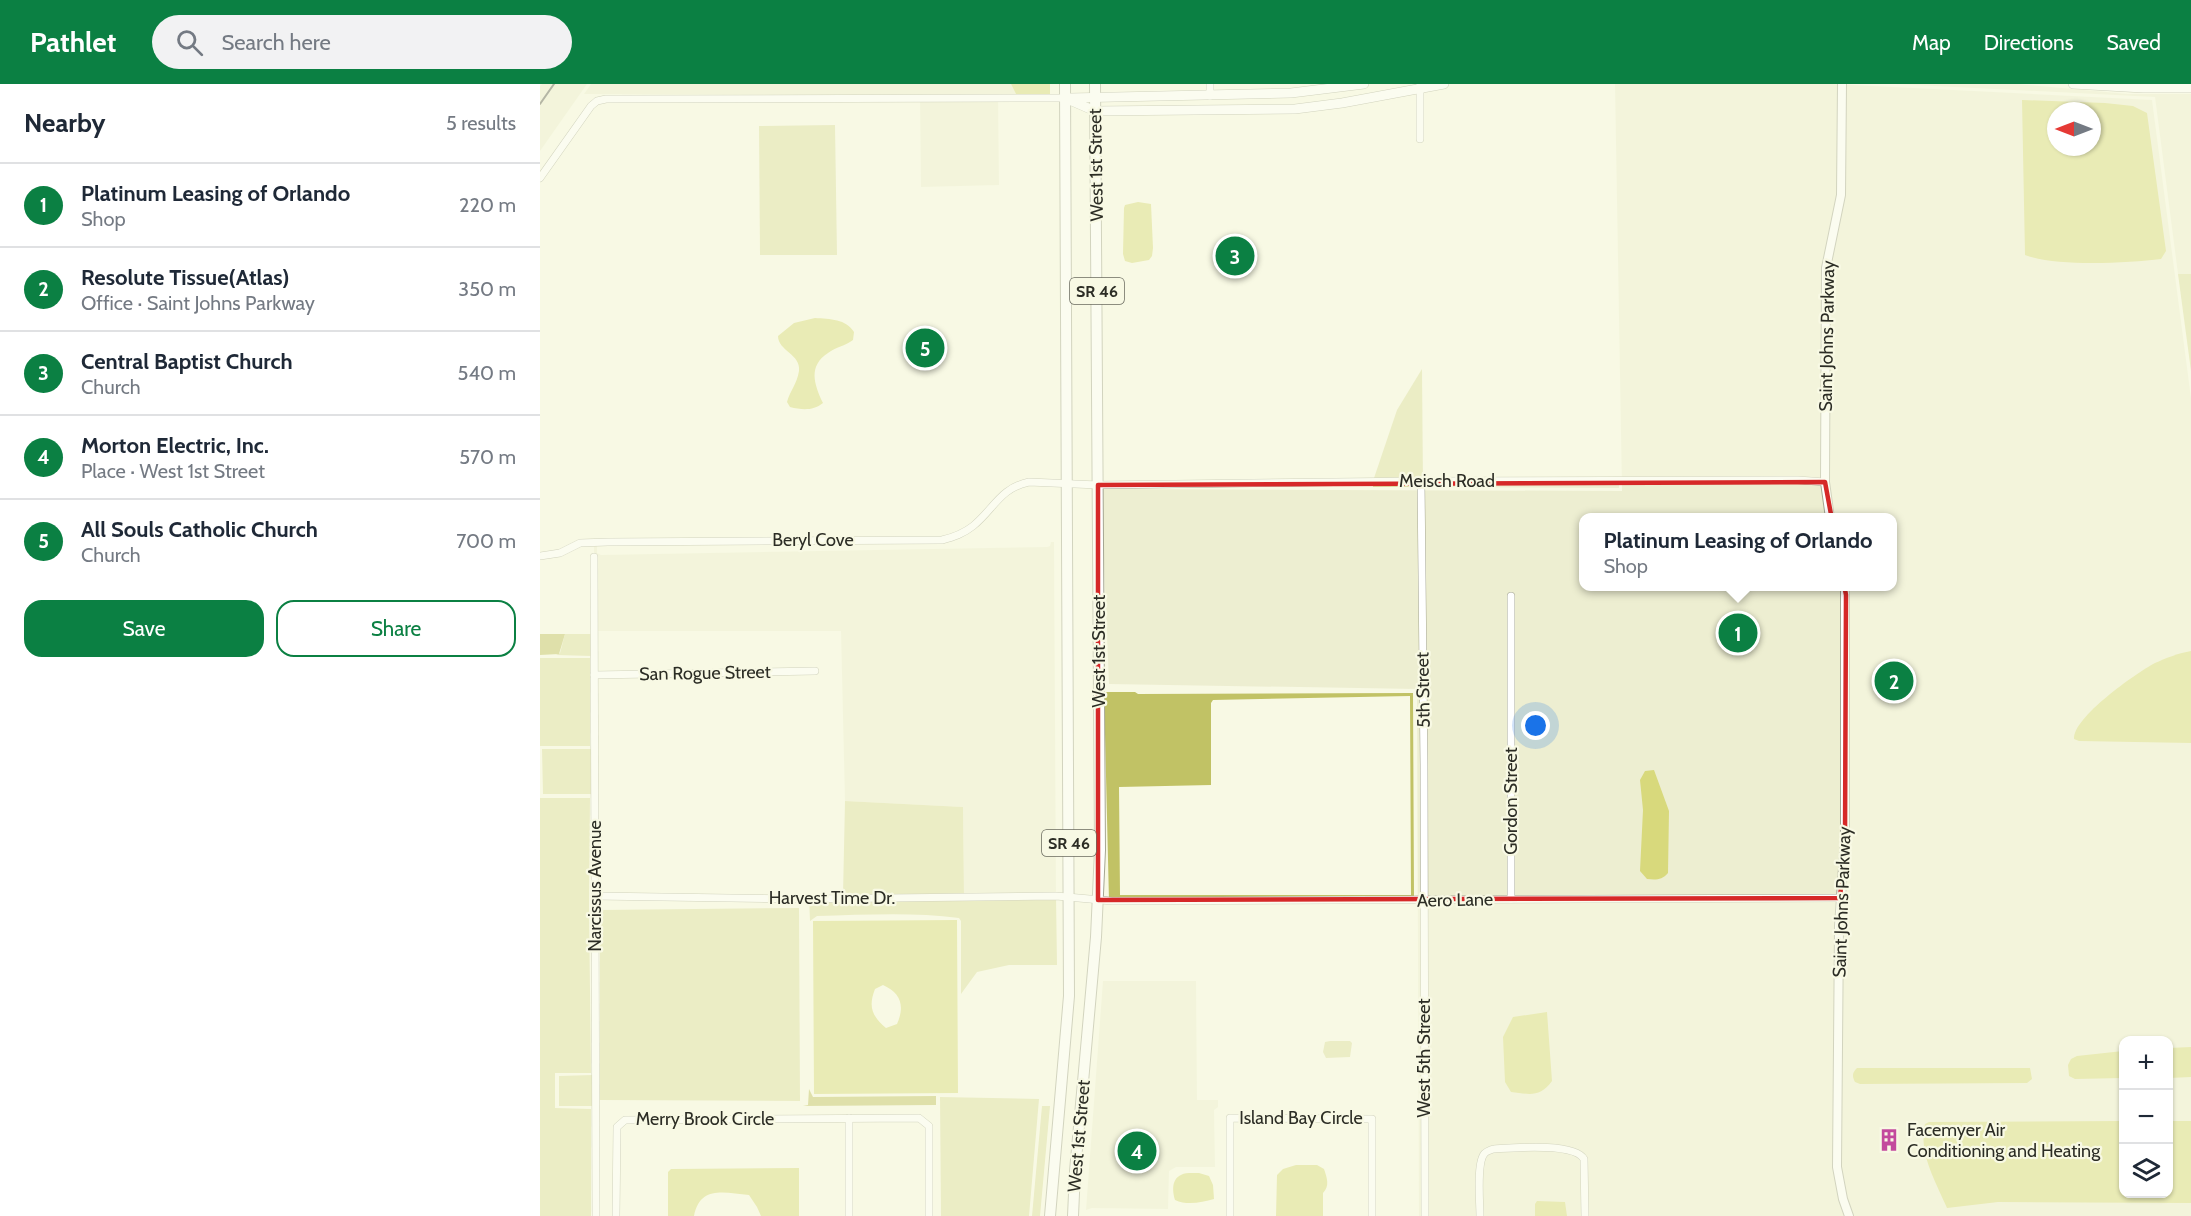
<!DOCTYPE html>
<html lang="en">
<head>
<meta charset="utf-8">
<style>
  :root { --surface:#fff; --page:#f2f2f3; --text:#1f2937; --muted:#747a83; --line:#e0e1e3; --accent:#0b8043 }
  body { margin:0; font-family:Cabin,sans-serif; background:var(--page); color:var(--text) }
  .controls { position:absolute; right:18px; bottom:18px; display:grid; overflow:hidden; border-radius:12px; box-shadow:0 2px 4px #0004 }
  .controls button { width:54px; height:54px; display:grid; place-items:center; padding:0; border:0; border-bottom:2px solid var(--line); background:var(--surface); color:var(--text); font:30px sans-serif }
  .compass { position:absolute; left:1507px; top:18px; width:54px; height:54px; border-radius:50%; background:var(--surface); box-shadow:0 2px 4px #0004; rotate:270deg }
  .you { position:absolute; left:996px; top:642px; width:21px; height:21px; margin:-15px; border:4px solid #fff; border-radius:50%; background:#1a73e8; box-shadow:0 0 0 9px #1a73e833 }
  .badge { display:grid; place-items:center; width:39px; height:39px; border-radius:50%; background:var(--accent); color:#fff; font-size:20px; font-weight:700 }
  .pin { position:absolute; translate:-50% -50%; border:3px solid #fff; box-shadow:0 2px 6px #0006 }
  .popup { position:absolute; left:1039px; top:429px; width:318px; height:78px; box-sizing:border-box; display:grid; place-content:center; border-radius:12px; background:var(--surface); filter:drop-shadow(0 2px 4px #0005); font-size:20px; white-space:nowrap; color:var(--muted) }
  .popup b { font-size:22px; color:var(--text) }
  .popup::after { content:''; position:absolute; left:50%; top:100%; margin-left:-12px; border:12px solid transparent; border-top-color:var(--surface) }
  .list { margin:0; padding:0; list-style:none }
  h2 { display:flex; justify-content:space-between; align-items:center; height:78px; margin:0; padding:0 24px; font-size:26px }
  h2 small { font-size:20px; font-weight:400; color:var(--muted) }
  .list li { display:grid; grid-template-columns:39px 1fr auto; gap:18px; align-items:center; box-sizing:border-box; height:84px; padding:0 24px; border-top:2px solid var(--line) }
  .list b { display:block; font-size:22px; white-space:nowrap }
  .list p { margin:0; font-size:20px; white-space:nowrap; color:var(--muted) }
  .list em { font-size:20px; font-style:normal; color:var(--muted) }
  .actions { display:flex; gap:12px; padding:18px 24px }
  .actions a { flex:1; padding:14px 0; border:2px solid var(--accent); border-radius:18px; text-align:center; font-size:21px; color:var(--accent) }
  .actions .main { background:var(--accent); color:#fff }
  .icon { flex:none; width:33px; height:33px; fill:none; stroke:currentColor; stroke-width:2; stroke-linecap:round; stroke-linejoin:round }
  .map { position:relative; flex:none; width:1651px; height:1132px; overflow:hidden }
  header { display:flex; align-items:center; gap:36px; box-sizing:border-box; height:84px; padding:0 30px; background:var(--accent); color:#fff }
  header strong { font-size:28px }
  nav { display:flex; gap:33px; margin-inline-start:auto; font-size:21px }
  .search { width:420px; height:54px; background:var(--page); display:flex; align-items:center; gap:15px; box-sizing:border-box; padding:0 21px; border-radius:33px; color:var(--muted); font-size:22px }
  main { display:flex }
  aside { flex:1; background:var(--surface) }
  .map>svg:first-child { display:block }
</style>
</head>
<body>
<header>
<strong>Pathlet</strong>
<div class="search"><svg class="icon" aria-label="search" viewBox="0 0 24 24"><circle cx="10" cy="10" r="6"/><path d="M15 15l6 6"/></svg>Search here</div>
<nav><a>Map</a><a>Directions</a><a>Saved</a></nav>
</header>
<main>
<aside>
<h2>Nearby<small>5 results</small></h2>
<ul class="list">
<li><span class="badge">1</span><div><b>Platinum Leasing of Orlando</b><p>Shop</p></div><em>220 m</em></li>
<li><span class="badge">2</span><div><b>Resolute Tissue(Atlas)</b><p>Office · Saint Johns Parkway</p></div><em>350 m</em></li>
<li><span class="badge">3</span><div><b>Central Baptist Church</b><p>Church</p></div><em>540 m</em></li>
<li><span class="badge">4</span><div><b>Morton Electric, Inc.</b><p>Place · West 1st Street</p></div><em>570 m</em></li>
<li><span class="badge">5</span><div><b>All Souls Catholic Church</b><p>Church</p></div><em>700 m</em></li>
</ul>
<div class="actions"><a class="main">Save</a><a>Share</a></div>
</aside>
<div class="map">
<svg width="1651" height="1132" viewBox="0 0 1651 1132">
  <rect width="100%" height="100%" fill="#f8f9e4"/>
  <g fill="#edeed1" fill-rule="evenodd">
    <path d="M2,0h45l-47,67v-65z"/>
    <path d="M51,0h420l5,10 -18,1 1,90 -78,2 -1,-92 -336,-1z"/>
    <path d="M1075,0h218l319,16 39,298v818h-772l-2,-527 -308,-5 -8,-195 521,2zM1516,27h36v36h-36zM1044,434h308v68h-308zM1584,956h44v154h-44z"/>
    <path d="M1355,0h122l111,10h63v180h-13l-23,-177z"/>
    <path d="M883,397h196v7l-196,-1z"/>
    <path d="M57,456v13l4,2 446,-8 3,-1 1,-4h3l2,354h-92l-1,-89 -118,-6 -4,-170h-247v-90z"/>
    <path d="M563,897h93l1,119h21v7l-4,3 1,57h-39l-7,4 -1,38 -76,-1 -6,2z"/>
  </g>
  <g fill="#dcdda1">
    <path d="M295,41l2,130h-77l-1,-129z"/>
    <path d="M1638,190h13v97z"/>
    <path d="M882,285l1,118h-50v-6l24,-71z"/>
    <path d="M25,550h27l2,160h-51l-1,-45h50v-93l-36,-1 4,-2z"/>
    <rect x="0" y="574" width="50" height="88"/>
    <path d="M0,714h50l-1,108 2,167h-36v35l36,1v107h-51z"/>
    <path d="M305,717l118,6 1,89h92l1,69h-48l-32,7 -16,22v-73l-2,-3c-46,-6 -95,-3 -142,-2l-7,5 -1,-25 34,-1z"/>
    <path d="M259,824l1,193 -200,-1v-190z"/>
    <path d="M790,957h20l2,2 -2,14 -24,1 -3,-6 2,-10z"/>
    <path d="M53,991v31h-34v-30z"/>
    <path d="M400,1013l99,2 -10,117h-88z"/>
    <path d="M502,1022h8l-10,110h-8z"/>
  </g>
  <g fill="#c1c265" fill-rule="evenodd">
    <path d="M0,550h25l-6,20 -19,1z"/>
    <path d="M564,608h31l3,2 275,-1 1,205 -305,3zM870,612l1,199h-291l-1,-108 92,-2v-82l2,-3z"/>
    <path d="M269,1005l4,8 123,-1v9l-133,1 5,-1z"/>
  </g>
  <g fill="#d8d97c" fill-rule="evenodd">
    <path d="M471,0h39v10h-34z"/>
    <path d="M1482,16l83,3 28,3 14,7 19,138 -5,8c-34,4 -105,8 -136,-4zM1516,27h36v36h-36z"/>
    <path d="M598,118l13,2 2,44 -1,8 -3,4 -17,3 -7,-2 -2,-7 1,-46 1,-3z"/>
    <path d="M275,234c15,1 31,1 39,14l-1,8c-8,6 -17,7 -25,13 -20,13 -14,31 -5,50 -10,8 -21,7 -33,4l-3,-5c3,-11 10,-18 12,-31 2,-17 -21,-20 -21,-35l16,-13z"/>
    <path d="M1651,567v92l-112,-2 -5,-2c-2,-21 62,-66 81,-76 11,-5 24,-10 36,-12z"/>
    <path d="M1114,686l15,41 -1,62c-6,7 -12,7 -21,6l-7,-8 3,-61 -3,-30 5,-9z"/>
    <path d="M417,836l1,173 -144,1 -1,-173zM343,901c18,8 22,21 14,39l-11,4c-14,-12 -18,-21 -11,-39z"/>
    <path d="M1007,928l5,69c-12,17 -23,13 -41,11l-6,-10 -2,-45 10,-20z"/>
    <path d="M1651,963v30l-22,1v-30z"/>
    <path d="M1583,967v27l-48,1 -6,-3 -1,-11 3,-6 6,-3z"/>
    <path d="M1317,984h173l2,11 -5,4 -167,1 -5,-2c-3,-6 -3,-9 2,-14z"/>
    <path d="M1583,1037l1,73h44l1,-73h22v82l-193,-1 -51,6c-11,-26 -29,-55 -22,-84l4,-2z"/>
    <path d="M756,1081h21l7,4c3,9 6,17 -1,24v23h-47l1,-41 6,-6z"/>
    <path d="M259,1084v48h-38l-4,-9 -8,-12c-24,-2 -49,-10 -55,21h-26v-44l3,-3z"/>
    <path d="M649,1089h10l10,3 4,9 1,14c-12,3 -26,7 -39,1 -4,-14 -2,-26 14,-27z"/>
    <path d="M997,1117l28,1 2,14h-32v-12z"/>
  </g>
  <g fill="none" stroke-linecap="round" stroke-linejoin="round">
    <g stroke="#a5a692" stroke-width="8">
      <g id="minor">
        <path d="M670,0v12"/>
        <path d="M880,55v-55"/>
        <path d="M0,94l51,-72 6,-5 9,-2 459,-1"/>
        <path d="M881,397l3,283 1,452"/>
        <path d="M0,472l20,-3 20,-10 28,-1 334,-2c12,-3 21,-6 31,-14 21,-17 27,-38 56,-44l69,3 323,-4 377,-1 27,2"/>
        <path d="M54,473l2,659"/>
        <path d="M971,512v303"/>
        <path d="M54,591l221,-4"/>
        <path d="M55,812l207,3 254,-3 56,5 728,-3"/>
        <path d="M309,1034v98"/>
        <path d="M76,1132l1,-89 8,-7 294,-2 10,8v90"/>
        <path d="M690,1132v-98l142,1v97"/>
        <path d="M940,1132c0,-13 -4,-55 5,-63 0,-1 8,-4 9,-4 18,-1 80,-7 90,10l1,57"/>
      </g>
    </g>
    <g stroke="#a5a692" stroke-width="10">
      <g id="tertiary">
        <path d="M1290,434l-5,-36 1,-214 15,-73 1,-111"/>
        <path d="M1305,502v254l-6,86 -2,241 6,32 6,17"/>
      </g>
    </g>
    <g stroke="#a5a692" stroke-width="10">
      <g id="secondary">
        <path d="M1533,0l70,4h48"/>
        <path d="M525,14l30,13 200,-2 47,-6 102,-19"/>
        <path d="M530,14l221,-5 73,-9"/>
      </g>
    </g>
    <g stroke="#a5a692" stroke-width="12">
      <g id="primary">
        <path d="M510,1132l19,-220 -4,-912"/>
        <path d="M533,1132l2,-45 21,-234 4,-87 -5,-766"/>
      </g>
    </g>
    <use href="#minor" stroke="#fff" stroke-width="7"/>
    <use href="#tertiary" stroke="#fff" stroke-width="8"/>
    <use href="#secondary" stroke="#fff" stroke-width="9"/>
    <use href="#primary" stroke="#fff" stroke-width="10"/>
    <path stroke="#64655a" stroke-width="2" d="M0,20l14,-20"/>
  </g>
  <path d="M0 0H1651V1132H0ZM1285,398l21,113 -1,245 -5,58 -742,2v-415z" fill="#f8f9e4" fill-opacity=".55" fill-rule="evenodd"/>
  <path fill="none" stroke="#d62828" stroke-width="4.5" stroke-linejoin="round" d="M1285,398l21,113 -1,245 -5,58 -742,2v-415z"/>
  <defs>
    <g id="building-bare" transform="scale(1.8)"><path d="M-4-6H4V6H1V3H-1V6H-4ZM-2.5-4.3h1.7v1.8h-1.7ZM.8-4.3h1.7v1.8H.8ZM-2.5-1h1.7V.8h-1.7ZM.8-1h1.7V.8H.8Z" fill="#c34a9d" stroke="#f8f9e4" stroke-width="2.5" paint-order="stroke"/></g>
  </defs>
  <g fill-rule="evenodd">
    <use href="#building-bare" x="1349" y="1056"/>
  </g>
  <g text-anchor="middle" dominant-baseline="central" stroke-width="4.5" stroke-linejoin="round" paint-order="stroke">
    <g fill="#f8f9e4" stroke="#696a5e" stroke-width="1.5">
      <rect x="530" y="194" width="54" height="26" rx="4.5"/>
      <rect x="502" y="746" width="54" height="26" rx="4.5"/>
    </g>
    <g font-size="16" font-weight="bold" fill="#2c2d25">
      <text x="557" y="207">SR 46</text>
      <text x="529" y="759">SR 46</text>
    </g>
    <g font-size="18" fill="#2c2d25" stroke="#f8f9e4">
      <text transform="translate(556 81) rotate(-91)">West 1st Street</text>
      <text transform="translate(1287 252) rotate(-89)">Saint Johns Parkway</text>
      <text x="907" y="397">Meisch Road</text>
      <text x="273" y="456">Beryl Cove</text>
      <text transform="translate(559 567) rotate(-90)">West 1st Street</text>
      <text transform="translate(165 589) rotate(-1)">San Rogue Street</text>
      <text transform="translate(883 606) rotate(-91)">5th Street</text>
      <text transform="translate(971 717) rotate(-90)">Gordon Street</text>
      <text transform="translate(55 802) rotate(-90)">Narcissus Avenue</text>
      <text x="292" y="814">Harvest Time Dr.</text>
      <text transform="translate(915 816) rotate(-1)">Aero Lane</text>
      <text transform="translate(1302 818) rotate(-88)">Saint Johns Parkway</text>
      <text transform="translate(884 974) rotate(-90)">West 5th Street</text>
      <text x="761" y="1034">Island Bay Circle</text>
      <text x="165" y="1035">Merry Brook Circle</text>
      <text transform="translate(539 1052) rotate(-85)">West 1st Street</text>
    </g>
    <g font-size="18" fill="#2c2d25" stroke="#f8f9e4" text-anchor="start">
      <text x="1367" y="1046">Facemyer Air<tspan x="1367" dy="21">Conditioning and Heating</tspan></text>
    </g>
  </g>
</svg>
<div class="controls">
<button>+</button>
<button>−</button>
<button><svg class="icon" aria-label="layers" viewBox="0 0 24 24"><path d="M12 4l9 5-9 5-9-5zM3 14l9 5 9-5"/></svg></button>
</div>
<svg class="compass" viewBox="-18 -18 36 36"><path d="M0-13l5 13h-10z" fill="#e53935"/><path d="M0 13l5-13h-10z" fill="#747a83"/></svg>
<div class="you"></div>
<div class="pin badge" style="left:1198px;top:549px">1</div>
<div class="popup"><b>Platinum Leasing of Orlando</b>Shop</div>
<div class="pin badge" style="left:1354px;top:597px">2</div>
<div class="pin badge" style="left:695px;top:172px">3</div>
<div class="pin badge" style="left:597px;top:1067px">4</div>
<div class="pin badge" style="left:385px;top:264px">5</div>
</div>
</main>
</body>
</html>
